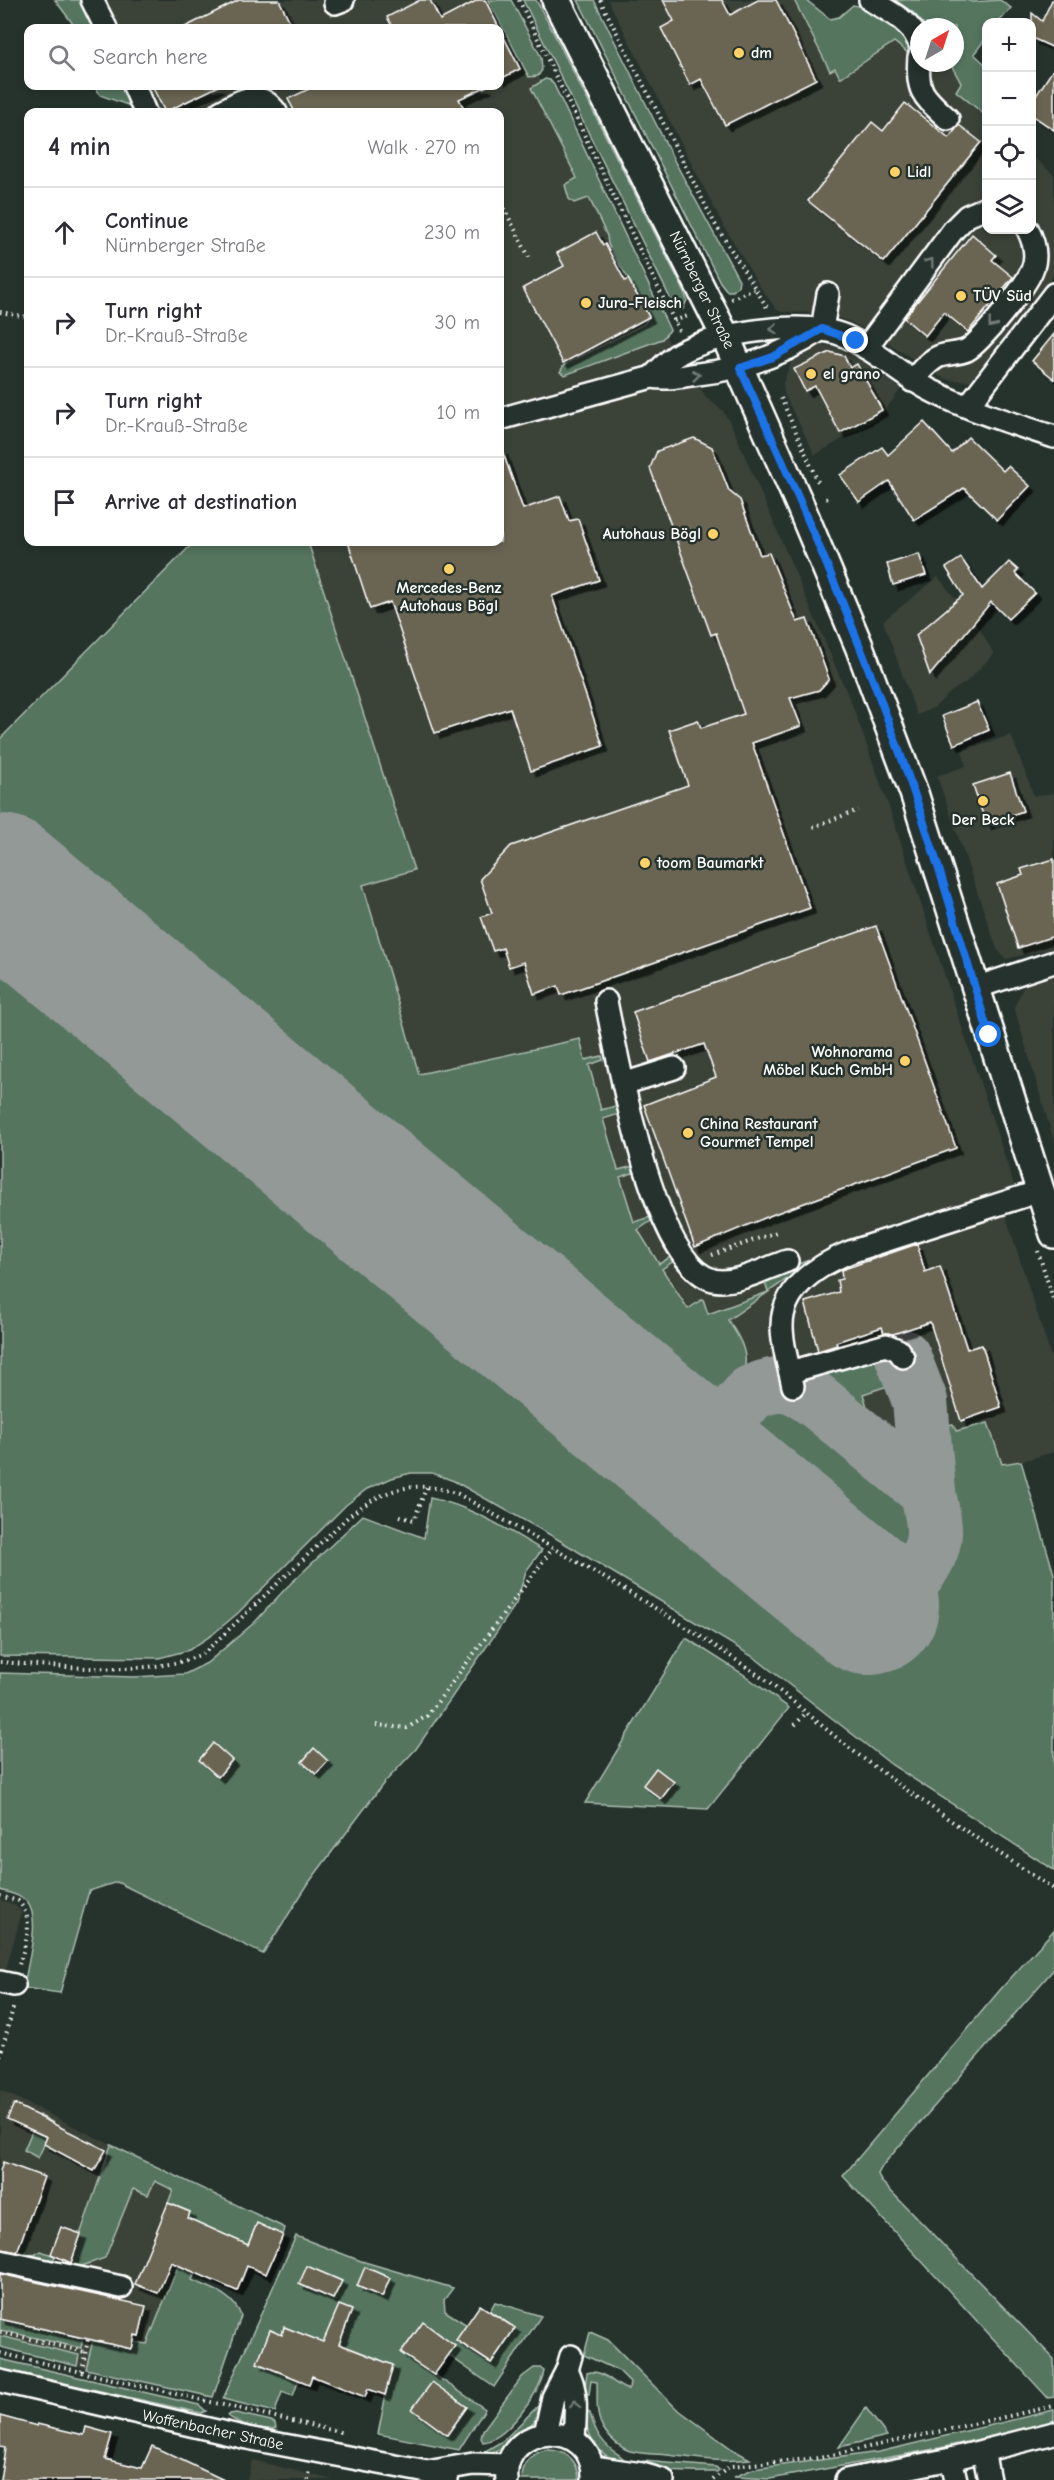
<!DOCTYPE html>
<html lang="en">
<head>
<meta charset="utf-8">
<style>
  :root { --surface:#fff; --page:#f7f7f7; --text:#2b2b33; --muted:#7c7c81; --line:#e1e1e2 }
  body { margin:0; font-family:"Comic Neue",sans-serif; background:var(--page); color:var(--text) }
  .controls { position:absolute; right:18px; top:18px; display:grid; overflow:hidden; border-radius:12px; box-shadow:0 3px 9px #0003 }
  .controls button { width:54px; height:54px; display:grid; place-items:center; padding:0; border:0; border-bottom:2px solid var(--line); background:var(--surface); color:var(--text); font:30px sans-serif }
  .compass { position:absolute; left:910px; top:18px; width:54px; height:54px; border-radius:50%; background:var(--surface); box-shadow:0 3px 9px #0003; rotate:39deg }
  .stop { position:absolute; width:18px; height:18px; margin:-14px; border:4px solid #1a73e8; border-radius:50%; background:#fff }
  .stop.end { background:#1a73e8; border-color:#fff; box-shadow:0 2px 6px #0008 }
  .list { margin:0; padding:0; list-style:none }
  h2 { display:flex; justify-content:space-between; align-items:center; height:78px; margin:0; padding:0 24px; font-size:26px }
  h2 small { font-size:20px; font-weight:400; color:var(--muted) }
  .list li { display:grid; grid-template-columns:39px 1fr auto; gap:18px; align-items:center; box-sizing:border-box; height:90px; padding:0 24px; border-top:2px solid var(--line) }
  .list b { display:block; font-size:22px; white-space:nowrap }
  .list p { margin:0; font-size:20px; white-space:nowrap; color:var(--muted) }
  .list em { font-size:20px; font-style:normal; color:var(--muted) }
  .icon { flex:none; width:33px; height:33px; fill:none; stroke:currentColor; stroke-width:2; stroke-linecap:round; stroke-linejoin:round }
  .map { position:relative; flex:none; width:1054px; height:2480px; overflow:hidden }
  .search { position:absolute; background:var(--surface); box-shadow:0 3px 9px #0003; left:24px; top:24px; width:480px; height:66px; display:flex; align-items:center; gap:15px; box-sizing:border-box; padding:0 21px; border-radius:12px; color:var(--muted); font-size:22px }
  .panel { position:absolute; background:var(--surface); box-shadow:0 3px 9px #0003; left:24px; top:108px; width:480px; height:438px; border-radius:12px }
  .map>svg:first-child { display:block }
</style>
</head>
<body>
<div class="map">
<svg width="1054" height="2480" viewBox="0 0 1054 2480">
  <defs>
    <filter id="shadow"><feDropShadow dx="5.5" dy="5.5" stdDeviation="0" flood-color="#0009"/></filter>
  </defs>
  <rect width="100%" height="100%" fill="#26332d"/>
  <filter id="ink" filterUnits="userSpaceOnUse"><feTurbulence type="fractalNoise" baseFrequency=".0167" numOctaves="2"/><feDisplacementMap in="SourceGraphic" scale="12" xChannelSelector="R" yChannelSelector="G"/><feConvolveMatrix kernelMatrix="1 2 1 2 8 2 1 2 1" color-interpolation-filters="sRGB"/></filter>
  <g filter="url(#ink)">
    <g fill="#3a4238">
      <path d="M80,0h408l41,77 9,-1 3,5 -10,8 46,89 -12,7 12,18 12,-5 18,38 1,8 7,14 21,33 13,26 -5,7 -80,41 6,9 96,-37 40,60 17,14 9,15 121,281 38,106 124,375 -16,7 55,171v86l-32,9 32,113v296l-162,-105 -137,-107 -201,-121 -100,-56 -22,-8 -432,-315v-401l562,464 13,-180 -156,33 -56,-189 51,-16 -106,-327h192v-430h-367l-12,-26h379v-58h-406z"/>
      <path d="M608,0h198l19,16 10,3 13,-11 9,-3 52,40 -1,8 11,3v7h31l11,20 -5,8 30,25v114h46v-74l22,19v100l-84,106 -20,-1 -9,-3 -65,-42 -28,-14 -26,-8 -40,-1 -5,-2 -17,-23 -38,-64z"/>
      <path d="M821,345l12,1 19,7 49,36 -21,28 -65,38 -31,-61 -1,-11 9,-23 16,-11z"/>
      <path d="M938,577l40,49 16,28 -29,29 -13,8 -17,16 -18,8 -34,-94z"/>
      <path d="M1011,735l23,61 20,-3v155l-48,11 -9,-10 -60,-173 29,-10 -4,-15z"/>
      <path d="M1054,975v166l-40,-134 9,-19 7,-6z"/>
      <path d="M0,1900l13,4 9,8 -22,78z"/>
      <path d="M0,2090l207,102 -73,188 -134,-33z"/>
      <path d="M252,2460l81,20h-86z"/>
    </g>
    <g fill="#54755f" stroke="#aabaaf" stroke-width="1.5">
      <path d="M55,0h25l14,28h-18z"/>
      <path d="M488,0h23l30,57 1,13 -4,6 -9,1z"/>
      <path d="M523,0h13l16,30 131,259 4,11 -4,9h-5l-5,-5z"/>
      <path d="M578,0h16l81,162 64,118 -1,6 -5,5h-6l-7,-9z"/>
      <path d="M794,0h12l24,19 9,-2 14,-12c10,1 41,16 49,24 5,6 7,16 6,24l-14,-11 -54,36 -5,-10 -5,3z"/>
      <path d="M894,0h73l5,2 28,-2 11,8 -12,14h-13v16l-12,16 12,11v51l-30,-25 5,-8 -11,-20h5v-36h-29l-12,-14z"/>
      <path d="M545,79l5,1 4,5 116,245 -8,9 -97,36 -5,-3 4,-7 80,-41 5,-7 -13,-26 -21,-33 -7,-14 -1,-8 -18,-38 -15,5 -5,-4 -4,-14 12,-7 -46,-90z"/>
      <path d="M95,86h26l9,20 -30,-11z"/>
      <path d="M194,542h114l106,328 -51,15 56,189 161,-35 5,21 17,-4 1,4 -14,5 12,45 15,-4 3,8 -16,5 15,51 16,-4 2,6 -16,5 14,45 16,-5 1,4 -13,9 21,34 13,-8 3,4 -13,9 26,40 15,-10 5,15 60,-22 -5,-15 57,-21 -92,64c7,11 16,24 17,37 3,21 -22,61 -41,69 -12,6 -25,-1 -35,-7l-669,-557v-123z"/>
      <path d="M0,907l875,727 47,-57 18,-27v-20l-10,-100 23,-6 3,7 32,-8 14,41 19,-3 33,113v296l-162,-105 -137,-107 -201,-121 -100,-56 -22,-8h-21l-19,5 -25,11 -21,16 -108,108 -26,22 -23,15 -30,8 -159,-2z"/>
      <path d="M886,1349l14,33 -37,12 14,44 37,-11 5,46 -117,-97z"/>
      <path d="M779,1397c8,1 15,2 22,5 22,11 111,81 120,101 13,26 1,51 -15,72 -5,6 -9,13 -17,15 -13,3 -27,-10 -37,-17l-126,-110c-3,-6 -6,-11 -5,-18 1,-13 27,-38 39,-43 6,-2 13,-3 19,-5z"/>
      <path d="M430,1498c41,8 76,31 112,52l-16,21 -10,33 -100,145 -33,35 -73,97 -47,73 -146,-72 -28,9 -29,102 -36,-5c2,-22 19,-70 2,-87 -7,-7 -17,-8 -26,-11v-217l134,4 51,-3 22,-11 48,-41 31,-34 77,-73 61,23z"/>
      <path d="M686,1638l57,36 46,34 -81,101 -123,-6z"/>
      <path d="M1054,1930v39l-171,196 -5,9 3,7 173,178v38l-6,1 -205,-222 157,-186z"/>
      <path d="M39,2115l15,8 -16,35 -14,-8z"/>
      <path d="M111,2145l174,83 -2,7 -26,-11 -9,21 -35,-15 -21,50c19,8 42,15 49,36l-28,81 -127,-28 7,-29 39,8 2,-6 13,2 34,-86 -7,-4 16,-42 -22,-9 5,-13 -18,-9 -7,14 -15,-6 -28,69 -23,8 -8,8 -60,-16 3,-7 17,4 7,-4 14,5 -2,5 10,4 3,-5 5,1z"/>
      <path d="M296,2236l65,25 92,27 -9,12 1,11 22,14 -10,15 34,23 24,-35 -25,-17 5,-9 46,14 -47,71 -60,-42 7,-10 -18,-12 -22,29 84,57 -26,41 -81,-16 11,-55 -10,-20 -40,-15 2,-5 -18,4 -38,-16 -3,8 -11,-5 28,49 -6,17 -11,-4 -7,20 -52,-13z"/>
      <path d="M0,2319l83,19 -2,10 -81,-18z"/>
      <path d="M590,2332l18,8 68,68 56,41 18,10c-28,4 -55,-1 -83,-4 -12,-1 -25,-1 -37,-4 -9,-3 -20,-12 -25,-20 -11,-16 -7,-32 -8,-49l-6,-1 -2,13h-5l3,-21c15,-5 26,11 39,16h3l1,-7 -11,-11 -35,-16z"/>
      <path d="M0,2336l79,19 -2,11 -77,-19z"/>
      <path d="M0,2359l199,46 7,6 -5,2 -201,-44z"/>
      <path d="M534,2368h6l4,3c-4,22 -38,69 -61,71l-2,-4 2,-8 39,-53z"/>
      <path d="M541,2403l1,9c-15,18 -34,38 -58,42v-2l20,-12z"/>
      <path d="M866,2408l21,28 -48,11z"/>
      <path d="M1054,2410v12l-114,26 -170,31 -36,-2 19,-8 126,-17z"/>
      <path d="M585,2411l5,2c4,15 9,26 22,37 5,4 11,6 14,12 -5,-1 -11,-1 -14,-3 -16,-7 -29,-32 -27,-48z"/>
      <path d="M236,2413l35,8 4,2 1,5c-11,4 -38,-4 -48,-12l2,-2z"/>
      <path d="M545,2450c20,-1 34,10 34,30h-57c0,-16 9,-26 23,-30z"/>
      <path d="M643,2461l73,6 3,3 -2,2c-24,0 -55,2 -77,-8z"/>
    </g>
    <g fill="none" stroke-linecap="round" stroke-linejoin="round">
      <g stroke="#929996" stroke-width="56">
        <path d="M903,1357l17,44 8,91"/>
        <path d="M692,1461l59,-68c31,-15 46,-8 71,12l106,87c2,14 7,29 6,42 -1,28 -36,72 -65,71"/>
      </g>
      <path stroke="#929996" stroke-width="140" d="M0,884l869,721"/>
    </g>
    <g fill="#6a6553" stroke="#fff" stroke-width="1.5" filter="url(#shadow)">
      <path d="M239,0h40l14,28h-110z"/>
      <path d="M420,0h10l10,20 38,-20h7l35,69 -20,10v-51h-107l-6,-11z"/>
      <path d="M663,0h59l8,15 28,-15h18l40,79 -91,46 -24,-46 -11,6 -29,-57 13,-7z"/>
      <path d="M1052,0h2v48l-22,-10v-25l10,8z"/>
      <path d="M1054,68v62l-22,-15v-13z"/>
      <path d="M152,86h67l-54,26z"/>
      <path d="M315,86h172l-28,13 7,13h-171l-7,-13z"/>
      <path d="M905,103l44,35 10,-13 22,17 -97,120 -76,-61 64,-79 11,9z"/>
      <path d="M596,232l7,13 2,-1 20,37 3,-2 21,38 -86,46 -40,-75 41,-22 -7,-13z"/>
      <path d="M972,234l24,21 -4,5 21,17 -45,55 -24,-20 -19,24 -21,-18z"/>
      <path d="M1054,334v45l-22,-18z"/>
      <path d="M830,352l14,4 6,12 7,-4 25,46 -42,23 -25,-47 -10,5 -11,-22z"/>
      <path d="M924,422l28,31 16,-16 35,34 5,-5 22,20 -33,34 -33,-32 -50,32 -25,-39 -30,21 -19,-27 42,-28 6,8z"/>
      <path d="M694,438l18,9 17,44 11,9 20,55 9,-2 28,69 10,-3 22,60 -10,11 -29,8 11,28 -49,17 58,165 -249,87 -3,-9 -24,8 -10,-32 -15,5 -6,-19 -10,3 -12,-34 11,-4 -12,-34 31,-33 177,-61 -19,-55 29,-10 3,8 43,-14 -28,-81 -5,2 -61,-167 7,-17z"/>
      <path d="M502,450l21,59 37,-13 9,25 9,-2 21,61 -47,16 51,150 -72,25 -21,-63 -75,25 -45,-131 -20,7 -22,-67h152v-91z"/>
      <path d="M919,554l7,21 -33,10 -6,-21z"/>
      <path d="M961,558l21,31 27,-27 9,8 -3,3 20,20 -27,26 -17,-17 -61,73 -14,-40 47,-40 -17,-27z"/>
      <path d="M977,702l12,28 -35,15 -12,-29z"/>
      <path d="M1010,773l13,38 -37,13 -13,-39z"/>
      <path d="M1054,859v77l-36,12 -21,-64 26,-9 -2,-6z"/>
      <path d="M876,926l80,222 -182,66 -79,33 -51,-142 72,-28 -12,-33 -54,18 -17,-50z"/>
      <path d="M917,1244l8,28 15,-6 27,83 15,-4 19,62 -40,14 -31,-99 -37,12 -9,-1 -2,-6 -46,15 1,3 -19,6 -13,-49 34,-10 -2,-12 5,-1 -1,-9 3,-1z"/>
      <path d="M213,1743l19,17 -14,17 -19,-17z"/>
      <path d="M314,1748l14,13 -12,13 -14,-12z"/>
      <path d="M656,1768l18,14 -13,17 -18,-14z"/>
      <path d="M14,2104l92,46 -12,21 -50,-27 3,-7 -40,-18z"/>
      <path d="M3,2162l41,15 -27,75 -17,-3v-78z"/>
      <path d="M168,2203l22,9 -2,6 60,27 9,-22 26,12 -17,39 -19,-8 -10,25 -66,-29 -13,31 -23,-9z"/>
      <path d="M61,2227l20,7 -10,29 -20,-9z"/>
      <path d="M307,2266l35,15 -9,18 -34,-15z"/>
      <path d="M365,2267l25,11 -8,19 -25,-11z"/>
      <path d="M0,2274l146,32 -7,30 -4,-1 -3,14 -132,-30z"/>
      <path d="M339,2305l13,5 -13,34 54,21 -8,30 -17,-6 -3,8 -53,-21 -3,8 -52,-21 13,-33 12,5 2,-8 39,15z"/>
      <path d="M480,2305l35,23 -24,35 -35,-23z"/>
      <path d="M423,2322l32,24 -21,29 -33,-22z"/>
      <path d="M432,2382l35,25 -20,28 -35,-26z"/>
      <path d="M0,2416l37,10v-2l47,11 2,-8 26,7 -7,25 37,9 10,-22 72,34h-224l5,-32 -5,-1z"/>
    </g>
    <g fill="none" stroke-linecap="round" stroke-linejoin="round">
      <g stroke="#fff" stroke-width="26">
        <g id="minor">
          <path d="M92,0l14,28"/>
          <path d="M870,0c20,12 39,20 49,42"/>
          <path d="M335,3l8,-3"/>
          <path d="M919,57c-3,35 4,39 29,62"/>
          <path d="M134,86l11,26"/>
          <path d="M220,112c23,-12 38,-24 56,0"/>
          <path d="M822,329l6,-35"/>
          <path d="M866,348l88,-119 13,-13 19,-8"/>
          <path d="M652,377c9,-9 17,-18 28,-24 36,-21 126,-34 165,-17 32,14 57,41 89,56 38,19 80,32 120,45"/>
          <path d="M912,381c8,-9 17,-21 28,-25 9,-3 18,-2 27,-6 14,-8 59,-64 65,-80 6,-14 2,-28 -4,-40"/>
          <path d="M968,406l86,-112"/>
          <path d="M500,419l152,-42c16,3 31,-1 46,-3 46,-5 86,-19 124,-45"/>
          <path d="M975,988l79,-26"/>
          <path d="M606,1001c11,55 48,264 107,279 23,5 53,-12 74,-19"/>
          <path d="M623,1084l51,-16"/>
          <path d="M790,1372l96,-27 12,5 5,7"/>
          <path d="M793,1386c-4,-19 -11,-40 -11,-60 0,-38 37,-61 68,-74l190,-61"/>
          <path d="M0,1982l14,3"/>
          <path d="M0,2261l121,26"/>
          <path d="M567,2370c12,22 8,46 7,70"/>
          <path d="M0,2381l247,57 180,34 20,8"/>
          <path d="M545,2434l8,-37 14,-27 4,-14"/>
          <path d="M983,2451l6,29"/>
          <path d="M951,2459l5,21"/>
          <path d="M593,2467l49,7 21,6"/>
          <path d="M427,2472l46,-8 34,1"/>
          <path d="M507,2480c-6,-58 89,-64 86,0"/>
          <path d="M846,2480l105,-21 103,-26"/>
        </g>
      </g>
      <g stroke="#fff" stroke-width="32">
        <path id="major" d="M556,0l170,338 74,167 59,141 55,147 140,441"/>
      </g>
      <g stroke="#fff" stroke-width="4" stroke-dasharray="1.5 4.5" stroke-linecap="butt">
        <path d="M519,0l160,331"/>
        <path d="M600,0l115,224 53,85"/>
        <path d="M504,208l25,49"/>
        <path d="M731,299l23,-10"/>
        <path d="M0,312l28,5"/>
        <path d="M674,321l16,-6"/>
        <path d="M781,398l37,84"/>
        <path d="M826,499l4,-2"/>
        <path d="M813,827l45,-17"/>
        <path d="M1038,1251l16,51"/>
        <path d="M712,1255l65,-23"/>
        <path d="M400,1516l14,4 13,-34"/>
        <path d="M0,1662c55,4 156,16 204,-9l146,-138c36,-27 65,-36 108,-21 96,55 193,108 284,170 42,27 78,62 118,92 63,47 128,90 194,133"/>
        <path d="M376,1725l31,3 20,-12 126,-168"/>
        <path d="M795,1725l11,-12"/>
        <path d="M0,1896l18,5c18,19 7,43 1,64"/>
        <path d="M0,2056l14,-51"/>
        <path d="M0,2332l85,20"/>
        <path d="M0,2353l344,80"/>
        <path d="M82,2371l6,-32"/>
        <path d="M308,2480l2,-10"/>
        <path d="M713,2480l17,-14 89,-8 235,-52"/>
      </g>
      <use href="#minor" stroke="#26332d" stroke-width="21"/>
      <use href="#major" stroke="#26332d" stroke-width="27"/>
    </g>
    <defs><path id="oneway-chevron" d="M-2-3.5L2.5 0L-2 3.5" fill="none" stroke-width="1.6" stroke-linecap="round" stroke-linejoin="round" transform="scale(1.5)"/></defs>
    <g stroke="#727a76">
      <use href="#oneway-chevron" transform="translate(930 262) rotate(-53)"/>
      <use href="#oneway-chevron" transform="translate(992 324) rotate(129)"/>
      <use href="#oneway-chevron" transform="translate(774 329) rotate(173)"/>
      <use href="#oneway-chevron" transform="translate(696 375) rotate(-7)"/>
      <use href="#oneway-chevron" transform="translate(575 2404) rotate(-91)"/>
    </g>
  </g>
  <g fill="none" stroke-linecap="round" stroke-linejoin="round" filter="url(#ink)">
    <path stroke="#1a73e8" stroke-width="8" d="M856,341l-34,-12 -49,28 -33,11c57,123 111,249 157,377 35,95 63,193 92,290"/>
  </g>
  <g fill="#ffd166" stroke="#26332d" stroke-width="2">
    <circle cx="739" cy="53" r="6"/>
    <circle cx="895" cy="172" r="6"/>
    <circle cx="961" cy="296" r="6"/>
    <circle cx="586" cy="303" r="6"/>
    <circle cx="811" cy="374" r="6"/>
    <circle cx="713" cy="534" r="6"/>
    <circle cx="449" cy="569" r="6"/>
    <circle cx="983" cy="801" r="6"/>
    <circle cx="645" cy="863" r="6"/>
    <circle cx="905" cy="1061" r="6"/>
    <circle cx="688" cy="1133" r="6"/>
  </g>
  <g text-anchor="middle" dominant-baseline="central" stroke-width="5" stroke-linejoin="round" paint-order="stroke">
    <g font-size="16" font-weight="bold" fill="#fff" stroke="#26332d" text-anchor="start">
      <text x="751" y="53">dm</text>
      <text x="907" y="172">Lidl</text>
      <text x="973" y="296">TÜV Süd</text>
      <text x="598" y="303">Jura-Fleisch</text>
      <text x="823" y="374">el grano</text>
      <text x="701" y="534" text-anchor="end">Autohaus Bögl</text>
      <text x="449" y="588" text-anchor="middle">Mercedes-Benz<tspan x="449" dy="18">Autohaus Bögl</tspan></text>
      <text x="983" y="820" text-anchor="middle">Der Beck</text>
      <text x="657" y="863">toom Baumarkt</text>
      <text x="893" y="1052" text-anchor="end">Wohnorama<tspan x="893" dy="18">Möbel Kuch GmbH</tspan></text>
      <text x="700" y="1124">China Restaurant<tspan x="700" dy="18">Gourmet Tempel</tspan></text>
    </g>
    <g font-size="16" fill="#fff" stroke="#26332d">
      <text transform="translate(702 290) rotate(64)">Nürnberger Straße</text>
      <text transform="translate(213 2430) rotate(12)">Woffenbacher Straße</text>
    </g>
  </g>
</svg>
<div class="controls">
<button>+</button>
<button>−</button>
<button><svg class="icon" aria-label="locate" viewBox="0 0 24 24"><circle cx="12" cy="12" r="6"/><path d="M12 2v4M12 18v4M2 12h4M18 12h4"/></svg></button>
<button><svg class="icon" aria-label="layers" viewBox="0 0 24 24"><path d="M12 4l9 5-9 5-9-5zM3 14l9 5 9-5"/></svg></button>
</div>
<svg class="compass" viewBox="-18 -18 36 36"><path d="M0-13l5 13h-10z" fill="#e53935"/><path d="M0 13l5-13h-10z" fill="#7c7c81"/></svg>
<div class="stop" style="left:989px;top:1035px"></div>
<div class="stop end" style="left:856px;top:341px"></div>
<div class="search"><svg class="icon" aria-label="search" viewBox="0 0 24 24"><circle cx="10" cy="10" r="6"/><path d="M15 15l6 6"/></svg>Search here</div>
<section class="panel">
<h2>4 min<small>Walk · 270 m</small></h2>
<ul class="list">
<li><svg class="icon" aria-label="ahead" viewBox="0 0 24 24"><path d="M12 20V5M6 11l6-6 6 6"/></svg><div><b>Continue</b><p>Nürnberger Straße</p></div><em>230 m</em></li>
<li><svg class="icon" aria-label="right" viewBox="0 0 24 24"><path d="M7 20v-9h11M14 6l5 5-5 5"/></svg><div><b>Turn right</b><p>Dr.-Krauß-Straße</p></div><em>30 m</em></li>
<li><svg class="icon" aria-label="right" viewBox="0 0 24 24"><path d="M7 20v-9h11M14 6l5 5-5 5"/></svg><div><b>Turn right</b><p>Dr.-Krauß-Straße</p></div><em>10 m</em></li>
<li><svg class="icon" aria-label="arrive" viewBox="0 0 24 24"><path d="M6 21V4h12l-3 4 3 4H6"/></svg><div><b>Arrive at destination</b></div></li>
</ul>
</section>
</div>
</body>
</html>
